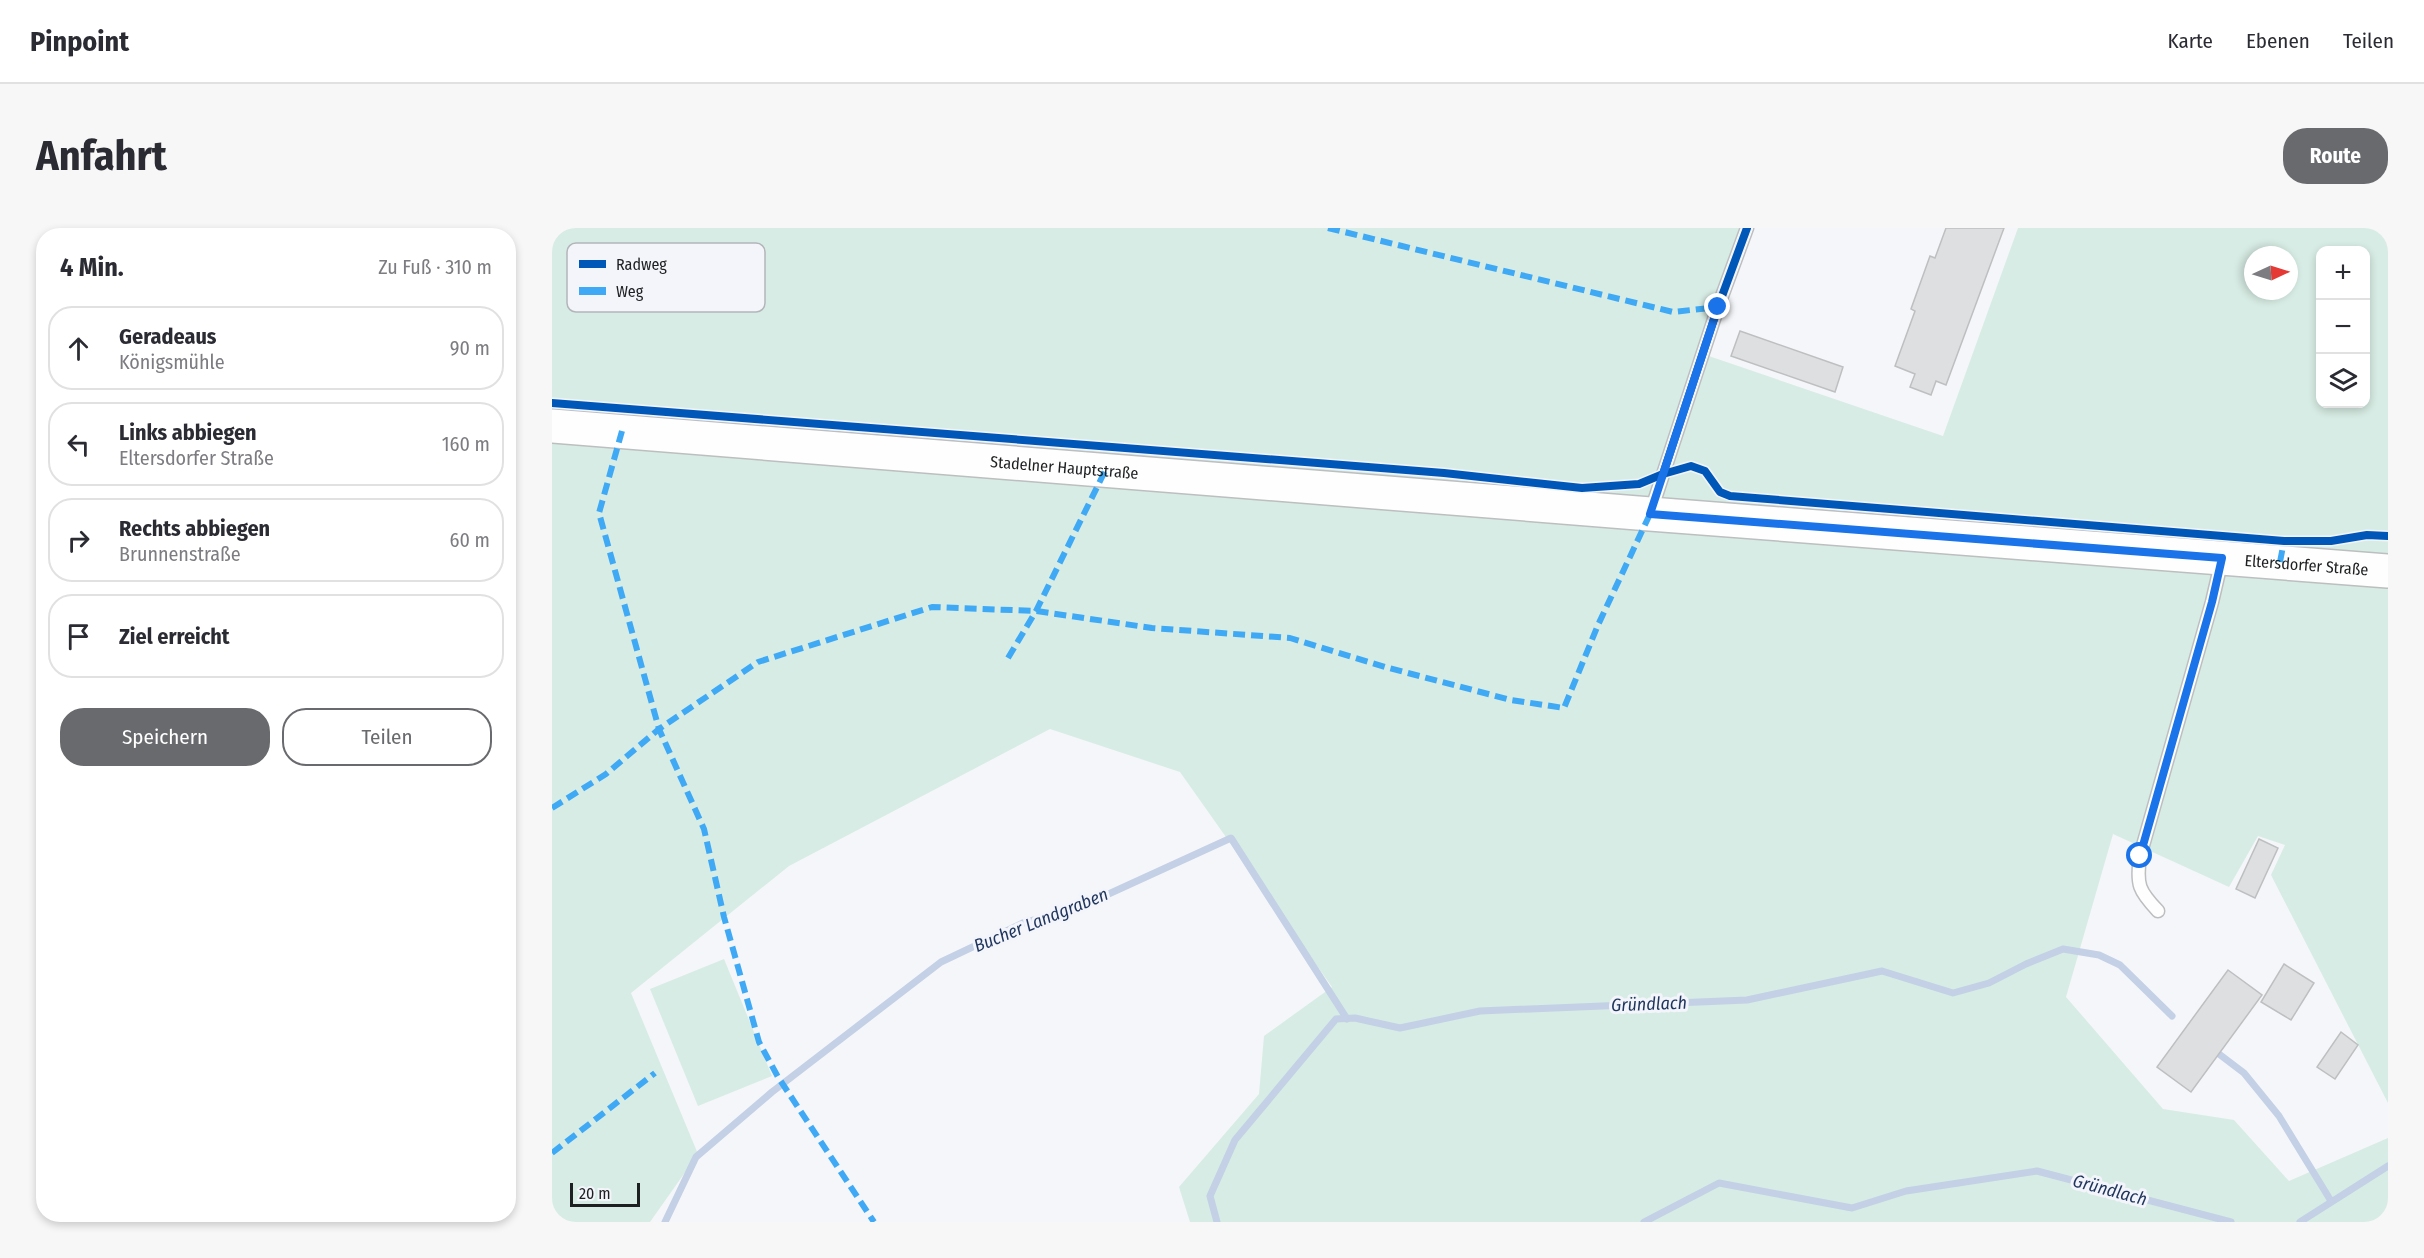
<!DOCTYPE html>
<html lang="de">
<head>
<meta charset="utf-8">
<style>
  :root { --surface:#fff; --page:#f7f7f7; --text:#2b2b33; --muted:#7c7c81; --line:#e1e1e2; --accent:#696a6d }
  body { margin:0; font-family:"Fira Sans Condensed",sans-serif; background:var(--page); color:var(--text) }
  .controls { position:absolute; right:18px; top:18px; display:grid; overflow:hidden; border-radius:12px; box-shadow:0 3px 9px #0003 }
  .controls button { width:54px; height:54px; display:grid; place-items:center; padding:0; border:0; border-bottom:2px solid var(--line); background:var(--surface); color:var(--text); font:30px sans-serif }
  .compass { position:absolute; left:1692px; top:18px; width:54px; height:54px; border-radius:50%; background:var(--surface); box-shadow:0 3px 9px #0003; rotate:86deg }
  .scale { position:absolute; left:18px; bottom:15px; width:70px; box-sizing:border-box; padding-left:6px; border:3px solid #1e1f21; border-top:0; font-size:16px; line-height:21px; white-space:nowrap; color:#1e1f21; -webkit-text-stroke:4px #f3f5fb; paint-order:stroke }
  .stop { position:absolute; width:18px; height:18px; margin:-14px; border:4px solid #1a73e8; border-radius:50%; background:#fff }
  .stop.end { background:#1a73e8; border-color:#fff; box-shadow:0 2px 6px #0008 }
  .list { margin:0; padding:0; list-style:none }
  h2 { display:flex; justify-content:space-between; align-items:center; height:78px; margin:0; padding:0 24px; font-size:26px }
  h2 small { font-size:20px; font-weight:400; color:var(--muted) }
  .list li { display:grid; grid-template-columns:39px 1fr auto; gap:18px; align-items:center; box-sizing:border-box; height:84px; margin:0 12px 12px; padding:0 12px; border:2px solid var(--line); border-radius:24px }
  .list b { display:block; font-size:22px; white-space:nowrap }
  .list p { margin:0; font-size:20px; white-space:nowrap; color:var(--muted) }
  .list em { font-size:20px; font-style:normal; color:var(--muted) }
  .actions { display:flex; gap:12px; padding:18px 24px }
  .actions a { flex:1; padding:14px 0; border:2px solid var(--accent); border-radius:24px; text-align:center; font-size:21px; color:var(--accent) }
  .actions .main { background:var(--accent); color:#fff }
  .icon { flex:none; width:33px; height:33px; fill:none; stroke:currentColor; stroke-width:2; stroke-linecap:round; stroke-linejoin:round }
  .map { position:relative; flex:none; width:1836px; height:994px; overflow:hidden; border-radius:24px }
  header { display:flex; align-items:center; gap:36px; box-sizing:border-box; height:84px; padding:0 30px; background:var(--surface); border-bottom:2px solid var(--line) }
  header strong { font-size:28px }
  nav { display:flex; gap:33px; margin-inline-start:auto; font-size:21px }
  .intro { display:flex; align-items:center; justify-content:space-between; box-sizing:border-box; height:144px; padding:0 36px }
  h1 { margin:0; font-size:42px }
  .button { padding:15px 27px; border-radius:24px; background:var(--accent); color:#fff; font-size:21px; font-weight:700 }
  main { display:flex; gap:36px; padding:0 36px }
  aside { flex:1; background:var(--surface); border-radius:24px; box-shadow:0 3px 9px #0003 }
  .map>svg:first-child { display:block }
</style>
</head>
<body>
<header>
<strong>Pinpoint</strong>
<nav><a>Karte</a><a>Ebenen</a><a>Teilen</a></nav>
</header>
<div class="intro"><h1>Anfahrt</h1><a class="button">Route</a></div>
<main>
<aside>
<h2>4 Min.<small>Zu Fuß · 310 m</small></h2>
<ul class="list">
<li><svg class="icon" aria-label="ahead" viewBox="0 0 24 24"><path d="M12 20V5M6 11l6-6 6 6"/></svg><div><b>Geradeaus</b><p>Königsmühle</p></div><em>90 m</em></li>
<li><svg class="icon" aria-label="left" viewBox="0 0 24 24"><path d="M17 20v-9H6M10 6l-5 5 5 5"/></svg><div><b>Links abbiegen</b><p>Eltersdorfer Straße</p></div><em>160 m</em></li>
<li><svg class="icon" aria-label="right" viewBox="0 0 24 24"><path d="M7 20v-9h11M14 6l5 5-5 5"/></svg><div><b>Rechts abbiegen</b><p>Brunnenstraße</p></div><em>60 m</em></li>
<li><svg class="icon" aria-label="arrive" viewBox="0 0 24 24"><path d="M6 21V4h12l-3 4 3 4H6"/></svg><div><b>Ziel erreicht</b></div></li>
</ul>
<div class="actions"><a class="main">Speichern</a><a>Teilen</a></div>
</aside>
<div class="map">
<svg width="1836" height="994" viewBox="0 0 1836 994">
  <rect width="100%" height="100%" fill="#f5f6f9"/>
  <g fill="#d7ece4" fill-rule="evenodd">
    <path d="M0,0h1188l-43,124 246,84 75,-208h370v875l-117,-228 14,-30 -27,-9 -29,51 -116,-53 -47,163 97,112 71,11 55,61 99,-43v84h-1198l-11,-35 80,-93 5,-58 68,-49 -152,-215 -130,-43 -261,137 -158,127 67,161 -48,68h-98zM1768,22h46v154h-46zM1701,27h36v36h-36z"/>
    <path d="M172,731l48,117 -74,30 -48,-117z"/>
  </g>
  <g fill="none" stroke-linecap="round" stroke-linejoin="round">
    <g stroke="#c3d0e5" stroke-width="7">
      <path d="M1667,826l25,19 35,43 52,85"/>
      <path d="M113,994l31,-65 76,-65 169,-130 82,-39 55,-15 153,-70 116,181"/>
      <path d="M665,994l-7,-26 25,-56 101,-121 19,-1 45,10 80,-17 267,-11 135,-29 71,22 36,-10 37,-19 37,-15 36,6 21,10 52,51"/>
      <path d="M1092,994l75,-39 133,25 54,-17 131,-20 194,51"/>
      <path d="M1748,994l88,-56"/>
    </g>
  </g>
  <g fill="#dedfe1" stroke="#bebfc1" stroke-width="1.5">
    <path d="M1394,0h58l-58,157 -10,-4 -5,14 -21,-8 5,-13 -20,-8 20,-55 -4,-2 19,-53 5,2z"/>
    <path d="M1188,103l103,36 -8,25 -104,-36z"/>
    <path d="M1707,611l19,9 -23,50 -19,-9z"/>
    <path d="M1732,736l30,19 -23,37 -30,-18z"/>
    <path d="M1676,742l34,25 -71,97 -34,-25z"/>
    <path d="M1789,804l17,13 -23,34 -18,-12z"/>
  </g>
  <g fill="none" stroke-linecap="round" stroke-linejoin="round">
    <g stroke="#bdbec0" stroke-width="15">
      <g id="lane">
        <path d="M1098,286l68,-207 29,-79"/>
        <path d="M1606,683c-19,-20 -22,-26 -18,-55l72,-254 10,-43"/>
      </g>
    </g>
    <g stroke="#bdbec0" stroke-width="36">
      <g id="secondary">
        <path id="s1" d="M0,198l1098,88 738,57"/>
      </g>
    </g>
    <use href="#lane" stroke="#fefefe" stroke-width="12"/>
    <use href="#secondary" stroke="#fefefe" stroke-width="33"/>
    <g stroke="#3fa9f5" stroke-width="6" stroke-dasharray="12 6" stroke-linecap="butt">
      <path d="M776,0l345,84 45,-5"/>
      <path d="M70,203l-23,82 60,216 45,100 20,88 35,125 19,35 96,145"/>
      <path d="M1728,334l4,-21"/>
      <path d="M456,430l28,-47 70,-142"/>
      <path d="M0,580l54,-34 53,-45 99,-67 174,-55 104,4 116,17 138,10 95,29 126,33 53,8 34,-83 52,-111"/>
      <path d="M0,925l103,-80"/>
      <path d="M1828,994l8,-5"/>
    </g>
    <g stroke="#f3f5fb" stroke-width="11">
      <g id="cycleway">
        <path d="M0,175l892,70 138,15 57,-4 24,-10 28,-8 14,5 15,21 10,4 554,45h47l36,-6 21,1"/>
        <path d="M1111,246l55,-167 29,-79"/>
      </g>
    </g>
    <use href="#cycleway" stroke="#0057b8" stroke-width="8"/>
  </g>
  <g fill="none" stroke-linecap="round" stroke-linejoin="round">
    <path stroke="#1a73e8" stroke-width="8" d="M1166,79l-68,207 572,44 -10,44 -72,254"/>
  </g>
  <g text-anchor="middle" dominant-baseline="central" stroke-width="6" stroke-linejoin="round" paint-order="stroke">
    <g font-size="16" fill="#1e1f21" stroke="#f3f5fb">
      <text stroke="none"><textPath href="#s1" startOffset="514">Stadelner Hauptstraße</textPath></text>
      <text stroke="none"><textPath href="#s1" startOffset="1760">Eltersdorfer Straße</textPath></text>
    </g>
    <g font-size="18" font-style="italic" fill="#1f355d" stroke="#f3f5fb">
      <text transform="translate(489 692) rotate(-22)">Bucher Landgraben</text>
      <text transform="translate(1097 776) rotate(-2)">Gründlach</text>
      <text transform="translate(1558 962) rotate(15)">Gründlach</text>
    </g>
  </g>
  <rect x="15" y="15" width="198" height="69" rx="9" fill="#f3f5fb" stroke="#b3b5ba" stroke-width="1.5"/>
  <rect x="27" y="32" width="27" height="8" fill="#0057b8"/>
  <rect x="27" y="59" width="27" height="8" fill="#3fa9f5"/>
  <g font-size="16" fill="#1e1f21">
    <text x="64" y="42">Radweg</text>
    <text x="64" y="69">Weg</text>
  </g>
</svg>
<div class="controls">
<button>+</button>
<button>−</button>
<button><svg class="icon" aria-label="layers" viewBox="0 0 24 24"><path d="M12 4l9 5-9 5-9-5zM3 14l9 5 9-5"/></svg></button>
</div>
<svg class="compass" viewBox="-18 -18 36 36"><path d="M0-13l5 13h-10z" fill="#e53935"/><path d="M0 13l5-13h-10z" fill="#7c7c81"/></svg>
<div class="scale">20 m</div>
<div class="stop" style="left:1588px;top:628px"></div>
<div class="stop end" style="left:1166px;top:79px"></div>
</div>
</main>
</body>
</html>
